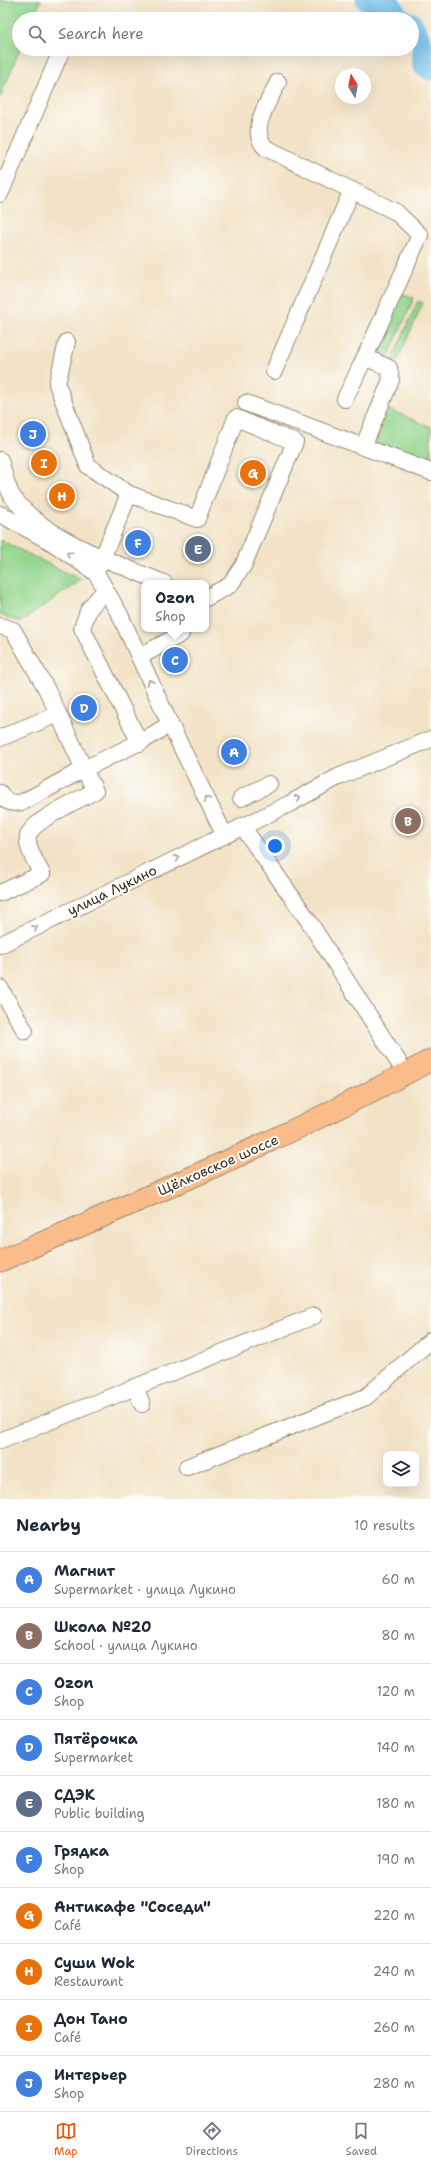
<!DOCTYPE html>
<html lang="en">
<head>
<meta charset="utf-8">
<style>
  :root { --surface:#fff; --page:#f6f6f7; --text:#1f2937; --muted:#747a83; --line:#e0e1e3; --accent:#ea580c }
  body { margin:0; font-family:"Shantell Sans",sans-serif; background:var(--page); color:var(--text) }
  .controls { position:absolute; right:12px; bottom:12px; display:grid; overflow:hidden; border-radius:8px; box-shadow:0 4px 16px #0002 }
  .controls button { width:36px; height:36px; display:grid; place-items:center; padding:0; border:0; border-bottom:1px solid var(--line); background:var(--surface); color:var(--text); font:20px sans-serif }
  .compass { position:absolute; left:335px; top:68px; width:36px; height:36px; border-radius:50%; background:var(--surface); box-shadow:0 4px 16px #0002; rotate:350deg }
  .you { position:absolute; left:275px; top:846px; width:14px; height:14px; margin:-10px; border:3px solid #fff; border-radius:50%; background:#1a73e8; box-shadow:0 0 0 6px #1a73e833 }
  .badge { display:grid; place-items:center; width:26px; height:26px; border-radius:50%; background:var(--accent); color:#fff; font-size:13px; font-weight:700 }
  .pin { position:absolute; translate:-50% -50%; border:2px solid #fff; box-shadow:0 1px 4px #0006 }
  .popup { position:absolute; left:141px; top:580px; width:68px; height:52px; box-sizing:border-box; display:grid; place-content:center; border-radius:8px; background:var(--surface); filter:drop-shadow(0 1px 3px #0005); font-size:13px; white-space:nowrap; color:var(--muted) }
  .popup b { font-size:15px; color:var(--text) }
  .popup::after { content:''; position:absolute; left:50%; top:100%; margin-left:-8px; border:8px solid transparent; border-top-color:var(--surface) }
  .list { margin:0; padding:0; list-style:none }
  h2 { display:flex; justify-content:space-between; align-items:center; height:52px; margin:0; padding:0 16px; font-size:17px }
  h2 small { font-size:13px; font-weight:400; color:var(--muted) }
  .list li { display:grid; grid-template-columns:26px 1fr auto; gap:12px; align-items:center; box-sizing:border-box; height:56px; padding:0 16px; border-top:1px solid var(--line) }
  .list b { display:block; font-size:15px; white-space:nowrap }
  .list p { margin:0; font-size:13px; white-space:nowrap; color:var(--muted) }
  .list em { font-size:13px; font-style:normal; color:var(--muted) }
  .icon { flex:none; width:22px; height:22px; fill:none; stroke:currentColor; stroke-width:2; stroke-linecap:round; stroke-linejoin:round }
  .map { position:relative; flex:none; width:431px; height:1499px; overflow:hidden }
  .search { position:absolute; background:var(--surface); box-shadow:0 4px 16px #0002; left:12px; right:12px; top:12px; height:44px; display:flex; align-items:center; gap:10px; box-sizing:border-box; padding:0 14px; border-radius:22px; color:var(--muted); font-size:15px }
  .sheet { height:612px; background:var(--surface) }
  nav { display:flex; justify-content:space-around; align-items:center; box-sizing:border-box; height:56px; border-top:1px solid var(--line); background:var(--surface); font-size:11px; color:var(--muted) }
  nav a { display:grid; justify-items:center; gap:2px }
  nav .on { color:var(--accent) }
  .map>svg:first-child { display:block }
</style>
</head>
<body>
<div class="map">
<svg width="431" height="1499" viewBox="0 0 431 1499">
  <rect width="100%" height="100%" fill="#fdfcf7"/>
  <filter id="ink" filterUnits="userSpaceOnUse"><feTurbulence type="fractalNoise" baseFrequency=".025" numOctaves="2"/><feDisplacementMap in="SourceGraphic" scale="8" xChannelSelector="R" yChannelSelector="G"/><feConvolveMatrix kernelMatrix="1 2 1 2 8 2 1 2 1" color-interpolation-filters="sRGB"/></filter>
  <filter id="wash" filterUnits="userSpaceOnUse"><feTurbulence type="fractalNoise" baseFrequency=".012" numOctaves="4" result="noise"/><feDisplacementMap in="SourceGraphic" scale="16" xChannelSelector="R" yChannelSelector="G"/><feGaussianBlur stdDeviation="0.9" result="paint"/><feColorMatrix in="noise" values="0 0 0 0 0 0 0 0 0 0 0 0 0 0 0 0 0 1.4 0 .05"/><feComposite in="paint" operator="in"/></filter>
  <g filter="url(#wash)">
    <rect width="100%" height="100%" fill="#f2e3c6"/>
    <g fill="#93d68e" stroke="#678056">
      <path d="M0,0h41l-8,19h-14l1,30 -20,49z"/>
      <path d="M401,293l13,5 -26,60 -8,-4 -3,-6z"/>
      <path d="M418,301l5,2 -26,59 -5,-2z"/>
      <path d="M388,409l43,18v39l-57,-22z"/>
      <path d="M0,540l81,40 -60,42 -21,-7z"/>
    </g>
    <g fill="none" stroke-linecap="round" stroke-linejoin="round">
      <g stroke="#6cb9e6" stroke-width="21">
        <path d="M366,0l7,7h9l7,-5 4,5 4,9 6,3"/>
        <path d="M412,23l10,20 1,22 8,5"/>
      </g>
    </g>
  </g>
  <g filter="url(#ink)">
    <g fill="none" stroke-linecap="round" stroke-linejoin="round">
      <g stroke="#968672" stroke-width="18">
        <g id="minor">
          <path d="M278,82c-8,18 -31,49 -12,66l130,64 24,23 -55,122 24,11 2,12 -28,67"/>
          <path d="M0,194l62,-145"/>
          <path d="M67,342l-10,42 31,82 41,28 68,25 39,-101 59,24 -52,124 -13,19 -24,13"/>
          <path d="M274,371l78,-181"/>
          <path d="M345,399l20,-42"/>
          <path d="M246,403l185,69"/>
          <path d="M0,460c4,12 7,31 15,40 31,40 103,64 149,83"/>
          <path d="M0,514l53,29 43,30 24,42 50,109 54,110"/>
          <path d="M99,566l30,-72"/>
          <path d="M105,590l-16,19 -7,19 58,115"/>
          <path d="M0,626l13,4 34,60 37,79 -61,33c-11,2 -17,1 -23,-9"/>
          <path d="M139,657l42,-23"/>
          <path d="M0,738l58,-24"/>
          <path d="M241,798l28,-14"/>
          <path d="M242,826l66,94 98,154"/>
          <path d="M0,893l42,-19c-5,-10 -16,-26 -14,-38 4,-16 53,-37 67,-45l-11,-22 60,-29 26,-16"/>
          <path d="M0,945l289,-141 49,-27 93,-38"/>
          <path d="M0,988l25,43"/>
          <path d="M135,1387l7,17"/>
          <path d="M0,1441l314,-125"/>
          <path d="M187,1467l179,-70 65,-57"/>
        </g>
      </g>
      <g stroke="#968672" stroke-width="23">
        <path id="major" d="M0,1261c145,-63 291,-125 431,-201"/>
      </g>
      <use href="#minor" stroke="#fff" stroke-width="16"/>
      <use href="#major" stroke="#f9bc8a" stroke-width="21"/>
    </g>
    <defs><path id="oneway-chevron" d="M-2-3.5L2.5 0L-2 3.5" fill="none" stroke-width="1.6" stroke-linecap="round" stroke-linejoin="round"/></defs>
    <g stroke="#a79f9a">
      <use href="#oneway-chevron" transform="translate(69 554) rotate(-145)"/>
      <use href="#oneway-chevron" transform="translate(150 682) rotate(-115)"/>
      <use href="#oneway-chevron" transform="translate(298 798) rotate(-29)"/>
      <use href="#oneway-chevron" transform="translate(207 799) rotate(-116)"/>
      <use href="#oneway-chevron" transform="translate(177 858) rotate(-26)"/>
      <use href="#oneway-chevron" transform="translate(35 928) rotate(-26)"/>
    </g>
  </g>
  <g text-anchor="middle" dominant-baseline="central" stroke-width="4" stroke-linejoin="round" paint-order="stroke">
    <g font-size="14" fill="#3b2a1e" stroke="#fdfcf7">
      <text transform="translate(112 890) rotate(-26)">улица Лукино</text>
      <text transform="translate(218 1165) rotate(-24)">Щёлковское шоссе</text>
    </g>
  </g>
</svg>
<div class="controls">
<button><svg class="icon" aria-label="layers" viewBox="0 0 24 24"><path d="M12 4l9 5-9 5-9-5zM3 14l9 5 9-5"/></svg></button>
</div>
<svg class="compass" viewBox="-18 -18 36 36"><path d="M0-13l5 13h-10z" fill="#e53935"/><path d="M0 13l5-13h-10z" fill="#747a83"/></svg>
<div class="you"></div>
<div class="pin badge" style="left:234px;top:752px;background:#3f7fe0">A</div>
<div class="pin badge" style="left:408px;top:821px;background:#8d6e63">B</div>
<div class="pin badge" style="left:175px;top:660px;background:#3f7fe0">C</div>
<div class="popup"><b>Ozon</b>Shop</div>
<div class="pin badge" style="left:84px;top:708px;background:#3f7fe0">D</div>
<div class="pin badge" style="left:198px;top:549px;background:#5c6f8a">E</div>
<div class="pin badge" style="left:138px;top:543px;background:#3f7fe0">F</div>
<div class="pin badge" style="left:253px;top:473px;background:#e8710a">G</div>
<div class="pin badge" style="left:62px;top:496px;background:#e8710a">H</div>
<div class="pin badge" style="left:44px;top:463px;background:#e8710a">I</div>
<div class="pin badge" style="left:33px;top:434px;background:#3f7fe0">J</div>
<div class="search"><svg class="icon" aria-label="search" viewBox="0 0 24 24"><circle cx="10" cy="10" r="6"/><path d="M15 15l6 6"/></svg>Search here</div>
</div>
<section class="sheet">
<h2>Nearby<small>10 results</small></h2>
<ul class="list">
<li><span class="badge" style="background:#3f7fe0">A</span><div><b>Магнит</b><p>Supermarket · улица Лукино</p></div><em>60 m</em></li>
<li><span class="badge" style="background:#8d6e63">B</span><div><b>Школа №20</b><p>School · улица Лукино</p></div><em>80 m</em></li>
<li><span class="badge" style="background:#3f7fe0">C</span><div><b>Ozon</b><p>Shop</p></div><em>120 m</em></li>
<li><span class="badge" style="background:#3f7fe0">D</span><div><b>Пятёрочка</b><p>Supermarket</p></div><em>140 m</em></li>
<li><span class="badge" style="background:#5c6f8a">E</span><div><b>СДЭК</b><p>Public building</p></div><em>180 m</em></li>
<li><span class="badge" style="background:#3f7fe0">F</span><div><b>Грядка</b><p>Shop</p></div><em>190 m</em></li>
<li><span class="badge" style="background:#e8710a">G</span><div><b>Антикафе &quot;Соседи&quot;</b><p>Café</p></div><em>220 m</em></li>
<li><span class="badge" style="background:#e8710a">H</span><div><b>Суши Wok</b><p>Restaurant</p></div><em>240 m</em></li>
<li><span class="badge" style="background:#e8710a">I</span><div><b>Дон Тано</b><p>Café</p></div><em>260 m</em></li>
<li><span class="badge" style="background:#3f7fe0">J</span><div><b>Интерьер</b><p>Shop</p></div><em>280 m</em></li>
</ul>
</section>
<nav>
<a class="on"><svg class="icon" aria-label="map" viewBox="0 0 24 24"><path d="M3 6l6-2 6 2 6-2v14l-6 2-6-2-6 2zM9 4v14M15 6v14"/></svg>Map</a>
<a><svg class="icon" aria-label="directions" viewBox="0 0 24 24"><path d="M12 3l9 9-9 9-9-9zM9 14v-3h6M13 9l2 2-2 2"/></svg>Directions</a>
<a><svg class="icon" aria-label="saved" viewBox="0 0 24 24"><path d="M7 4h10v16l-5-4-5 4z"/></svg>Saved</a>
</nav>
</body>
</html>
